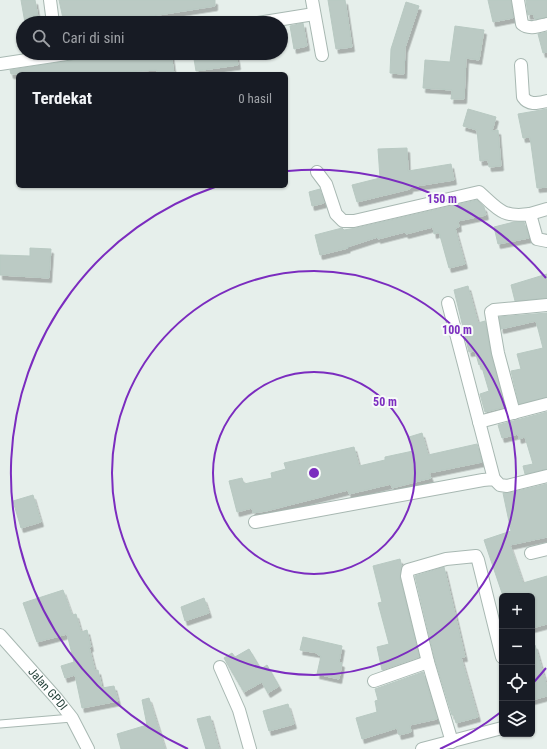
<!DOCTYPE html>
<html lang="id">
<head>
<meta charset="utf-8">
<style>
  :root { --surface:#171b24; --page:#20242c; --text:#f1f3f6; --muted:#9ea1a6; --line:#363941 }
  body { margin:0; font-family:"Roboto Condensed",sans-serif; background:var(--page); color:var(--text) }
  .controls { position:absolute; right:12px; bottom:12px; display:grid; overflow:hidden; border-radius:6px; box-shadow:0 1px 3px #0004 }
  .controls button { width:36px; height:36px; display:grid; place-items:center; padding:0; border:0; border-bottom:1px solid var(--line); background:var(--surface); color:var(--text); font:20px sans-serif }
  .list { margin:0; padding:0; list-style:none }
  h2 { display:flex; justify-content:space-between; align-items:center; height:52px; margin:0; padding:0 16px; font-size:17px }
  h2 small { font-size:13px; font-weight:400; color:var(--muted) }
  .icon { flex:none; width:22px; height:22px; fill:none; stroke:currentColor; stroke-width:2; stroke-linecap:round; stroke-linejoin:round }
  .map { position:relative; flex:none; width:547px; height:749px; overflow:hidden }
  .search { position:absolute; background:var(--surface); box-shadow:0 1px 3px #0004; left:16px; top:16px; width:272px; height:44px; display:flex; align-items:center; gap:10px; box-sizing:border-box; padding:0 14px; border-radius:22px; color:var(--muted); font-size:15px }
  .panel { position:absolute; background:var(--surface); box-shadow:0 1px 3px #0004; left:16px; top:72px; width:272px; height:116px; border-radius:6px }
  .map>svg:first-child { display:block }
</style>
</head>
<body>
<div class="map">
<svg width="547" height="749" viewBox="0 0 547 749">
  <defs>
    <filter id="shadow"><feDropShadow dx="2.5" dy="4.5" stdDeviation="0" flood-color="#0004"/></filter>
  </defs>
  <rect width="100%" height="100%" fill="#e6efeb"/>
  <g fill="#bbcac4" stroke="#b8c9c2" filter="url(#shadow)">
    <path d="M21,0h14l4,23h-14z"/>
    <path d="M59,0h156v6l-69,11 1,2 -18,4h-65z"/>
    <path d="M328,0h17l7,47 -16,2z"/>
    <path d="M488,0h23l2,18 -20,4z"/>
    <path d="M526,0h21v17l-12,2 -2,-5 -5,1z"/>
    <path d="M406,2l13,4 -14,42 -1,26 -14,-1 1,-24z"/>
    <path d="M303,23l4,23 -13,3 -4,-23z"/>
    <path d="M455,26l29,4 -5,30 -13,-2 -2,41h-13l1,-9 -29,-2 2,-28 25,2z"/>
    <path d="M547,32v20l-4,1 -5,-19z"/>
    <path d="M98,53h73l3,21h-16l-1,-4 -63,4h-83l-1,-4 64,-10 6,-4z"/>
    <path d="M193,53h43l2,12 -42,6z"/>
    <path d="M468,109l28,8 -4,14 6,-1 3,36 -12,1 -1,-7 -8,1 -3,-31 -14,-4z"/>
    <path d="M547,109v78l-10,1 -7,-51 -7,1 -5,-24z"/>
    <path d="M407,148l1,23 43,-7 3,16 -44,7v2l-53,13 -5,-17 28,-7 -2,-29z"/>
    <path d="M320,189l4,14 -12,3 -3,-14z"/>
    <path d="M477,200l7,7 2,8 -28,6 1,6 -4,1 10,36 -16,4 -10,-36 -5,2 -1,-7 -27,7 -1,-2 -27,7v-2l-31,10 1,1 -28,7 -5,-20 27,-7 2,2 12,-2z"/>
    <path d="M514,222h10l5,16 -31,6 -4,-17z"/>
    <path d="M30,248l21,1 -2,29 -49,-3v-20l30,1z"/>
    <path d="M547,274v24l-32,3 -4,-16z"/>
    <path d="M468,286l10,37 7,-2 6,34 14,52 -20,5 -5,-18 9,-3 -8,-27 -2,1 -4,-14 -6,1 -15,-62z"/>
    <path d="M547,313v84l-28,7 -8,-33 10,-2 -4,-15 26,-6 -7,-27 -35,8 -2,-12z"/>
    <path d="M547,412v57l-22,5 -2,-8 10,-2 -8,-27 -6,2 -1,-5 -16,4 -4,-13z"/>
    <path d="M422,433l6,22 49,-11 5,18 -53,11 2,5 -39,10 -1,-4 -42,10 -1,-4 -82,21 -13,2 -1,-5 -15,4 -8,-31 13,-3 2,6 28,-6 -1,-5 15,-4 -2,-6 70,-16 5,19 26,-6v-3l28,-6 -4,-14z"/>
    <path d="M547,484v53l-37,8 13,38 24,-7v48l-15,4v-32h-29l-19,-56 27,-9 -8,-38h6z"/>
    <path d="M33,495l8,27 -20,6 -8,-27z"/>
    <path d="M400,559l2,8 -2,11 19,79 -37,13 -5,-23 12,-3 -11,-41 4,-1 -9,-36z"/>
    <path d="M444,567l21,90h-4l17,60 -22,6 -2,-8h-2l-17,-55 -20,-84z"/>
    <path d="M63,590l9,25 4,-1 5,18 6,-2 4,17h-2l6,24 3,-1 4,18 12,-2 4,15 -36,7 -7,-33 -10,3 -4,-12 13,-4 -7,-28 -30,8 -14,-39z"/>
    <path d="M204,598l5,15 -24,8 -4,-14z"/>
    <path d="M303,637l39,9 -3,16 3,1 -3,16 -22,-5 4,-18 -3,-1v-2l-18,-3z"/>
    <path d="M532,645h3l12,42v9l-15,4z"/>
    <path d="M249,649l12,20 6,-4 12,21 -11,7 -6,-11 -18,10 -20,-34 8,-5 3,4z"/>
    <path d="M423,672l14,47 -27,6 1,7 -12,3 -2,-7 -35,11 -6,-21 21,-6 -2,-11 3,-1 -3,-11z"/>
    <path d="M149,698l16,51h-44l-4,-15 30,-9 -5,-25z"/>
    <path d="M288,704l6,20 -25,7 -6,-20z"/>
    <path d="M210,716l9,33h-13l-9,-30z"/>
  </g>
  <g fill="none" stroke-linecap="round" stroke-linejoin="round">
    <g stroke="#a8b8b2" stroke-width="9">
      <path id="lane" d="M0,724l72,-6"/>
    </g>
    <g stroke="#a8b8b2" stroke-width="14">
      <g id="street">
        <path d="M50,0l3,23"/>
        <path d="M312,0l10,55"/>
        <path d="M518,0l4,24c7,6 17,2 25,0"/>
        <path d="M258,23l56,-9"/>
        <path d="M0,64l73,-11"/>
        <path d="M521,65l2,32c6,9 15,6 24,4"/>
        <path d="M317,172l9,12 10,30 7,7h11l125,-29c19,17 23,26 51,22l7,25 10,2"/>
        <path d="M530,214l17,-5"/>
        <path d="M448,303l46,176"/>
        <path d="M514,413l-16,-60 -7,-41 3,-2 53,-5"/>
        <path d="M479,422l68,-18"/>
        <path d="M255,522l228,-42 11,-1 6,6 7,1 40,-10"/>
        <path d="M531,553l16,-4"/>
        <path id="s1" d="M0,635l57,64 15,19 16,31"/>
        <path d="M220,667l19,43 11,39"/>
        <path d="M374,681l54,-19"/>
        <path d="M452,742l-24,-80 -21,-86 1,-6 38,-11 30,-3 2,4 24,97"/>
        <path d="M422,749l80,-21"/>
      </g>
    </g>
    <use href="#lane" stroke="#fff" stroke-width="7"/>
    <use href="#street" stroke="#fff" stroke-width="12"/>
  </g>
  <g fill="none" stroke="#7b2cbf" stroke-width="2">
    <circle cx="314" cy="473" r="101"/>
    <circle cx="314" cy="473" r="202"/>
    <path d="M546 668A303 303 0 0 1 534 682M501 712A303 303 0 0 1 440 749M188 749A303 303 0 0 1 215 187M288 171A303 303 0 0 1 546 278"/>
  </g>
  <g text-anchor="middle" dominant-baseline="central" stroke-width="4" stroke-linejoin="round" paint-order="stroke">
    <g font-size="12" fill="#24423a" stroke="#f7fbf9">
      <text stroke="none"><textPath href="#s1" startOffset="72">Jalan GPDI</textPath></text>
    </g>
  </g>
  <circle cx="314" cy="473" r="6" fill="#7b2cbf" stroke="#f7fbf9" stroke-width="2"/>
  <g font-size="12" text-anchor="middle" font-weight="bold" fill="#7b2cbf" stroke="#f7fbf9" stroke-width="4" stroke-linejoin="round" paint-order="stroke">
    <text x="442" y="203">150 m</text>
    <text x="457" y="334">100 m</text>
    <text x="385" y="406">50 m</text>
  </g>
</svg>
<div class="controls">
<button>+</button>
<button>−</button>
<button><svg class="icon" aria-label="locate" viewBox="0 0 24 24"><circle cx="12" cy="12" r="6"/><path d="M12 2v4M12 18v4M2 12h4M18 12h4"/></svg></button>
<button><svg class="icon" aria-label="layers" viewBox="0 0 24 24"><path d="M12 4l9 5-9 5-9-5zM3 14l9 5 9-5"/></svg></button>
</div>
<div class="search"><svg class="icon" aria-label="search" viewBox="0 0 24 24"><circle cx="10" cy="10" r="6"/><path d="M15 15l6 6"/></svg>Cari di sini</div>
<section class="panel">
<h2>Terdekat<small>0 hasil</small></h2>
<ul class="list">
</ul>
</section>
</div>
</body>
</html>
